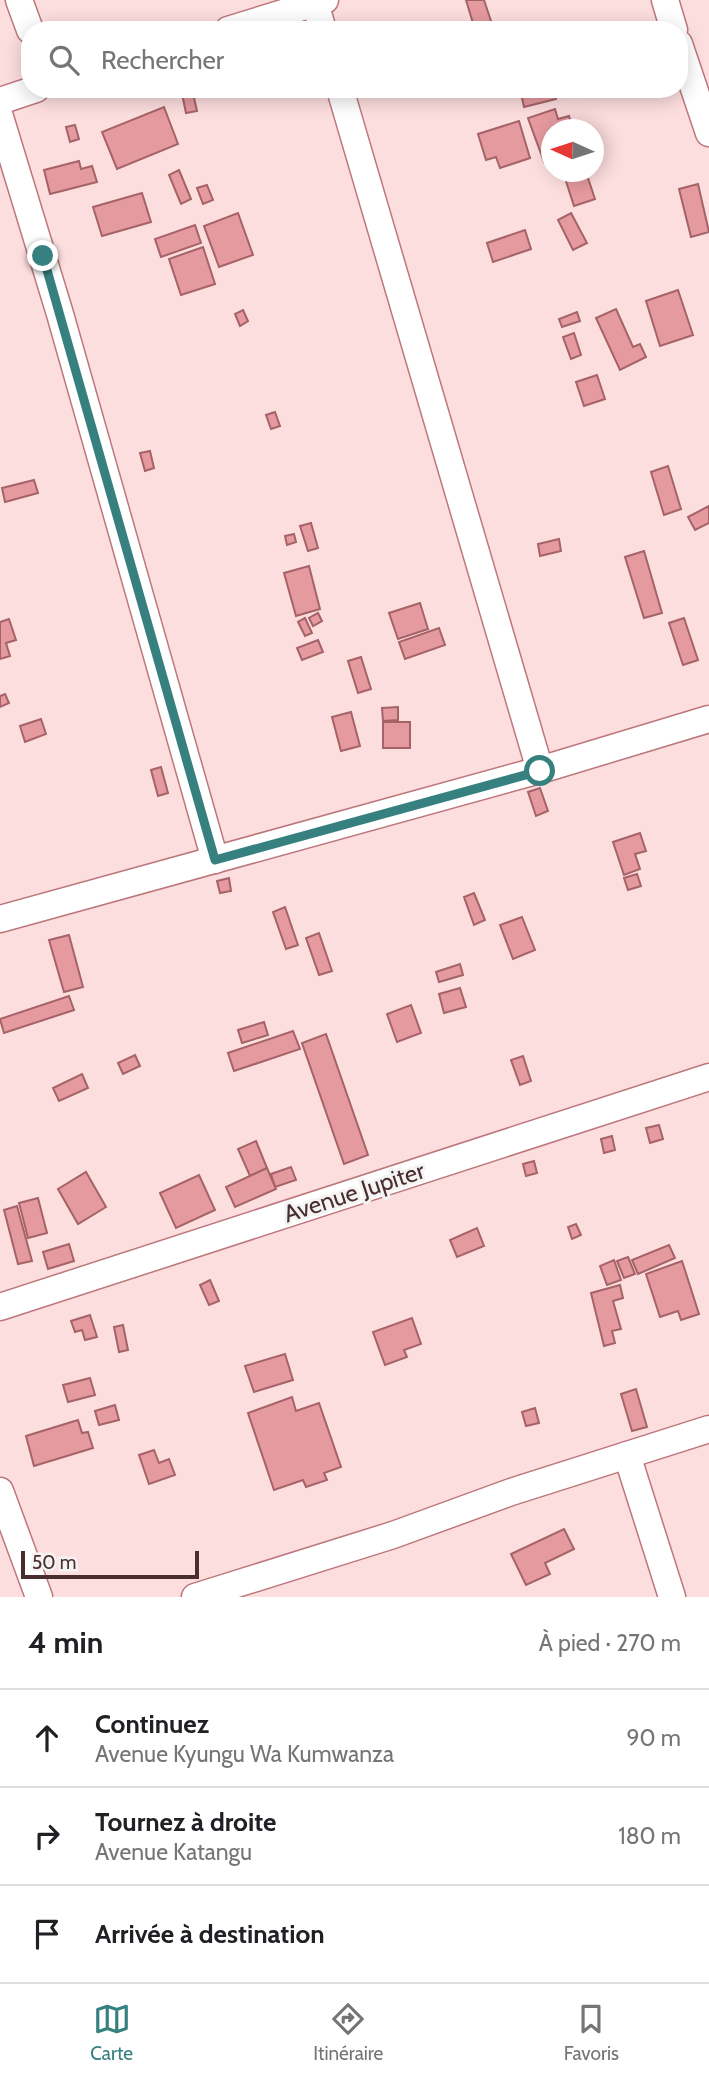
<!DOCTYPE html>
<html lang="fr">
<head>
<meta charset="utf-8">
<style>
  :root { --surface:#fff; --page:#f6f6f6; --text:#202124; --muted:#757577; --line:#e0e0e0; --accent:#378080 }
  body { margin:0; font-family:Cabin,sans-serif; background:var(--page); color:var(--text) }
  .compass { position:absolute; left:541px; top:119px; width:63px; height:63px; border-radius:50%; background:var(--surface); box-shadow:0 4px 18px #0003; rotate:273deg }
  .scale { position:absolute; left:21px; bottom:18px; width:178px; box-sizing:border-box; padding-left:7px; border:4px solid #4a2d2f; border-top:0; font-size:19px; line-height:24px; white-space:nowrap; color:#4a2d2f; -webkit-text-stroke:5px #f4f4f4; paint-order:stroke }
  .stop { position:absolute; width:21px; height:21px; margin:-16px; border:5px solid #378080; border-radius:50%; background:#fff }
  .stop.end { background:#378080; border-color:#fff; box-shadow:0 2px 7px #0008 }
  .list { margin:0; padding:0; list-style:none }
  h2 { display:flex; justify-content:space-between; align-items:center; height:91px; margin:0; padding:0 28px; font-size:30px }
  h2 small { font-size:23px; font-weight:400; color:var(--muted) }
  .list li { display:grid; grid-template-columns:46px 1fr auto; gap:21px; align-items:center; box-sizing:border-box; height:98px; padding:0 28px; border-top:2px solid var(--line) }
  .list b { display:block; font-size:26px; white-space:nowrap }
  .list p { margin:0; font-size:23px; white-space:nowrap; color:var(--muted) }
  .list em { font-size:23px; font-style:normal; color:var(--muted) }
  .icon { flex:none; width:38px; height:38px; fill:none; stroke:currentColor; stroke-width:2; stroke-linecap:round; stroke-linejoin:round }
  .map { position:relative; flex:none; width:709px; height:1597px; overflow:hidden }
  .search { position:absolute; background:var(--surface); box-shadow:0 4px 18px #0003; left:21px; right:21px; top:21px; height:77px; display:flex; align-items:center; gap:18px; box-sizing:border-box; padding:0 24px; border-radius:28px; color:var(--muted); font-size:26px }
  .sheet { height:385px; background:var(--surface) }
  nav { display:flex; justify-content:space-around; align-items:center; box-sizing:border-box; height:98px; border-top:2px solid var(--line); background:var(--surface); font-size:19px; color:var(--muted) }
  nav a { display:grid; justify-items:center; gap:4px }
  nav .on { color:var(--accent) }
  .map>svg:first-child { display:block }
</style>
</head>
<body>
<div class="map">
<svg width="709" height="1597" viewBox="0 0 709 1597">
  <rect width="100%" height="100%" fill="#fddedf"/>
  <g fill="#e59a9f" stroke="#a56368" stroke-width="2">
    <path d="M466,0h18l10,30h-19z"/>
    <path d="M54,89h15l-13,7z"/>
    <path d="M181,89h11l5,22 -11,2z"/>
    <path d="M520,89h33l3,10 -32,8z"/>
    <path d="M164,107l14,37 -61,25 -15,-37z"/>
    <path d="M555,109l3,10 11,-3 4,14h-21v29l-8,3 -16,-44z"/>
    <path d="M519,121l11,37 -30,10 -4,-11 -10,3 -8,-26z"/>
    <path d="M75,125l4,14 -9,3 -4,-15z"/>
    <path d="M79,161l2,8 11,-3 5,16 -47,12 -6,-24z"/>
    <path d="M179,170l12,29 -10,5 -12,-29z"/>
    <path d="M563,172h23l9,27 -21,7z"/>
    <path d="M698,184l11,48 -18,5 -12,-48z"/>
    <path d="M207,185l6,15 -10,4 -6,-16z"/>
    <path d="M142,193l9,29 -49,14 -9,-29z"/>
    <path d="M238,213l15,42 -34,12 -15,-41z"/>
    <path d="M571,213l16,30 -14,7 -15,-30z"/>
    <path d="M195,225l6,18 -40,14 -6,-18z"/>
    <path d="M525,230l6,19 -38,13 -6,-19z"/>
    <path d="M203,247l12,37 -34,11 -12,-36z"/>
    <path d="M678,290l15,45 -33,11 -14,-45z"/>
    <path d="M616,309l17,38 7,-3 6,13 -26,13 -24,-52z"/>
    <path d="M243,310l5,11 -8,5 -5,-12z"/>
    <path d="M577,312l3,9 -18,6 -3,-8z"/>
    <path d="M574,333l7,22 -10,4 -8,-22z"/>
    <path d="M597,375l8,24 -21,7 -8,-24z"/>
    <path d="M275,412l5,14 -9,3 -5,-14z"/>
    <path d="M150,451l4,17 -9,3 -5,-18z"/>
    <path d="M668,466l13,43 -17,6 -13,-43z"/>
    <path d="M34,480l4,13 -33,9 -3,-14z"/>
    <path d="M709,506v17l-14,7 -7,-13z"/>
    <path d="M311,523l7,25 -10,3 -8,-25z"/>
    <path d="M294,534l2,8 -9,3 -2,-9z"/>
    <path d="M559,539l2,12 -21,5 -2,-12z"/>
    <path d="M644,551l18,62 -18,5 -19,-61z"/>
    <path d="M309,566l11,43 -24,7 -12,-43z"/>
    <path d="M420,603l8,26 -30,10 -9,-26z"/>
    <path d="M318,613l4,8 -9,5 -4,-8z"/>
    <path d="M305,618l7,15 -7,3 -7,-14z"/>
    <path d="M684,618l14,42 -15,5 -14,-42z"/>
    <path d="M9,619l7,21 -10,3 4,13 -10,3v-37z"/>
    <path d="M439,628l6,17 -40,14 -6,-17z"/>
    <path d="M318,640l5,12 -21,8 -5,-12z"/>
    <path d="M361,657l10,32 -13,4 -10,-32z"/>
    <path d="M5,694l4,9 -9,4v-11z"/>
    <path d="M398,707v13l-15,1 -1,-13z"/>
    <path d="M351,712l9,34 -19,5 -9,-34z"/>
    <path d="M41,719l5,15 -21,8 -5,-16z"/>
    <rect x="383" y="722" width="27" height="26"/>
    <path d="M161,767l7,26 -10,3 -7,-26z"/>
    <path d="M540,788l8,23 -12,5 -8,-24z"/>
    <path d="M640,833l6,18 -11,3 5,15 -16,6 -11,-33z"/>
    <path d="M637,874l4,12 -13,4 -4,-12z"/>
    <path d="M229,878l2,13 -11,2 -3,-12z"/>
    <path d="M474,893l11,27 -11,5 -10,-28z"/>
    <path d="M285,907l13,38 -12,4 -13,-37z"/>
    <path d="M522,917l13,33 -22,9 -13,-34z"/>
    <path d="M319,933l13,38 -13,4 -13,-37z"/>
    <path d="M69,935l14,52 -19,5 -15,-52z"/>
    <path d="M460,964l3,11 -24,7 -3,-10z"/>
    <path d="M460,988l6,19 -22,6 -5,-19z"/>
    <path d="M69,996l5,14 -70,23 -4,-14z"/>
    <path d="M411,1005l10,28 -24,9 -10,-28z"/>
    <path d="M264,1022l4,13 -26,8 -4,-13z"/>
    <path d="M293,1031l7,18 -66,22 -6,-18z"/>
    <path d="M326,1034l42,121 -24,9 -42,-121z"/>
    <path d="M135,1055l5,11 -17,8 -5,-11z"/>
    <path d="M523,1056l8,25 -11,4 -9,-25z"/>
    <path d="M82,1074l6,14 -29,13 -6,-13z"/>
    <path d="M659,1125l4,14 -13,4 -4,-15z"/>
    <path d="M612,1136l3,14 -11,3 -3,-14z"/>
    <path d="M256,1141l11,27 -17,8 -12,-27z"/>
    <path d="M534,1161l3,12 -11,3 -3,-12z"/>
    <path d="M291,1167l5,13 -21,7 -4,-13z"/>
    <path d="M267,1168l9,21 -41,18 -9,-20z"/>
    <path d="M86,1172l20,35 -28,17 -20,-35z"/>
    <path d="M199,1175l16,35 -39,18 -16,-35z"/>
    <path d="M38,1198l9,35 -19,5 -9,-35z"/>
    <path d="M17,1206l15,55 -14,3 -14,-54z"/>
    <path d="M576,1224l5,11 -9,4 -4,-12z"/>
    <path d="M477,1228l7,18 -27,11 -7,-17z"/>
    <path d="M69,1244l5,17 -26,8 -5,-17z"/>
    <path d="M669,1245l6,13 -37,16 -6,-14z"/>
    <path d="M628,1257l7,17 -11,4 -7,-17z"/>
    <path d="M614,1260l7,20 -14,5 -7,-19z"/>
    <path d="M682,1261l17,53 -18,6 -3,-9 -18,6 -14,-43z"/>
    <path d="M210,1280l9,21 -10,4 -9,-20z"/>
    <path d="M620,1285l3,13 -10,3 8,28 -9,2 3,12 -11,3 -13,-53z"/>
    <path d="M90,1315l7,22 -12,3 -3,-10 -7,2 -4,-11z"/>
    <path d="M412,1318l9,26 -17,6 3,7 -22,8 -12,-33z"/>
    <path d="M123,1325l5,25 -9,2 -5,-25z"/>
    <path d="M285,1354l8,26 -39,12 -9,-26z"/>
    <path d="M90,1378l5,17 -27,7 -5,-17z"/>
    <path d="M636,1389l11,38 -15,4 -11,-37z"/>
    <path d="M292,1397l4,14 23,-8 22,64 -17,6 3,7 -21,7 -3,-7 -29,10 -26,-77z"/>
    <path d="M115,1405l4,15 -20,5 -4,-14z"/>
    <path d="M535,1408l4,15 -13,3 -4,-14z"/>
    <path d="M78,1420l4,13 6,-1 5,16 -59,18 -8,-30z"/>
    <path d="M154,1450l5,13 10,-4 6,16 -26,9 -10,-29z"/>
    <path d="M564,1529l10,20 -29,14 5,11 -24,11 -15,-31z"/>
  </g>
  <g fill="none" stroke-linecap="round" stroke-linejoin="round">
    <g stroke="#bc777c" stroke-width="29">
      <g id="minor">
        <path d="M19,0l11,30"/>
        <path d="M665,0l9,30"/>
        <path d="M315,3l8,27"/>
        <path d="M228,30l97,-30"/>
        <path d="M679,44l30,89"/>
        <path d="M340,89l200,681"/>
        <path d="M0,101l36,-12"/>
        <path d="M0,117l60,197 155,546"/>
        <path d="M0,919l540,-149 169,-51"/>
        <path d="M0,1307l709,-230"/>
        <path d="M627,1455l45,142"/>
        <path d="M0,1491l39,106"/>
        <path d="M195,1597l198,-62 118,-43 198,-63"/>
      </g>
    </g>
    <use href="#minor" stroke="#fff" stroke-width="26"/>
  </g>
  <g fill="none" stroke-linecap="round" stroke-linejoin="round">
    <path stroke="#378080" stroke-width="9" d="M43,256l172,604 325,-89"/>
  </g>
  <g text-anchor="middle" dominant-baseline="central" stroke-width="6" stroke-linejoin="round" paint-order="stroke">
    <g font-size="24" fill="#4a2d2f" stroke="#f4f4f4">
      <text transform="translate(354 1192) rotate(-18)">Avenue Jupiter</text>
    </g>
  </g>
</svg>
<svg class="compass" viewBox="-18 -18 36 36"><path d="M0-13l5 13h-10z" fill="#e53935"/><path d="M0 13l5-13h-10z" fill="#757577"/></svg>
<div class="scale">50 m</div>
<div class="stop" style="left:540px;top:771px"></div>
<div class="stop end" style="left:43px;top:256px"></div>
<div class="search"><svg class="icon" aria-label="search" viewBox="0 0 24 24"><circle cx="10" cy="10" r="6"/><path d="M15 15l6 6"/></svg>Rechercher</div>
</div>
<section class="sheet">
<h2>4 min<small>À pied · 270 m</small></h2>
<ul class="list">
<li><svg class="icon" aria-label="ahead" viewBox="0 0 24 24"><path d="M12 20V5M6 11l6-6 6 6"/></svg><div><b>Continuez</b><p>Avenue Kyungu Wa Kumwanza</p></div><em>90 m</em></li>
<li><svg class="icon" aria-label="right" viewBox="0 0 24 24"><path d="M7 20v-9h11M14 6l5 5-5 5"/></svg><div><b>Tournez à droite</b><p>Avenue Katangu</p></div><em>180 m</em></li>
<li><svg class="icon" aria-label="arrive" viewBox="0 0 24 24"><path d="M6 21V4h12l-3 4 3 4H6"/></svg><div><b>Arrivée à destination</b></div></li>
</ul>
</section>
<nav>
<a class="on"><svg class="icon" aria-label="map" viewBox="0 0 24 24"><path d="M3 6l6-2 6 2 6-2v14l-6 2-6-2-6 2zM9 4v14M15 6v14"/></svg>Carte</a>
<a><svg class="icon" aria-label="directions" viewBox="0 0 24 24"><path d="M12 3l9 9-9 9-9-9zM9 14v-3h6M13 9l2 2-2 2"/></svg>Itinéraire</a>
<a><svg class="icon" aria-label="saved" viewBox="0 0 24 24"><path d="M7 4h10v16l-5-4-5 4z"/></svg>Favoris</a>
</nav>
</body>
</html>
